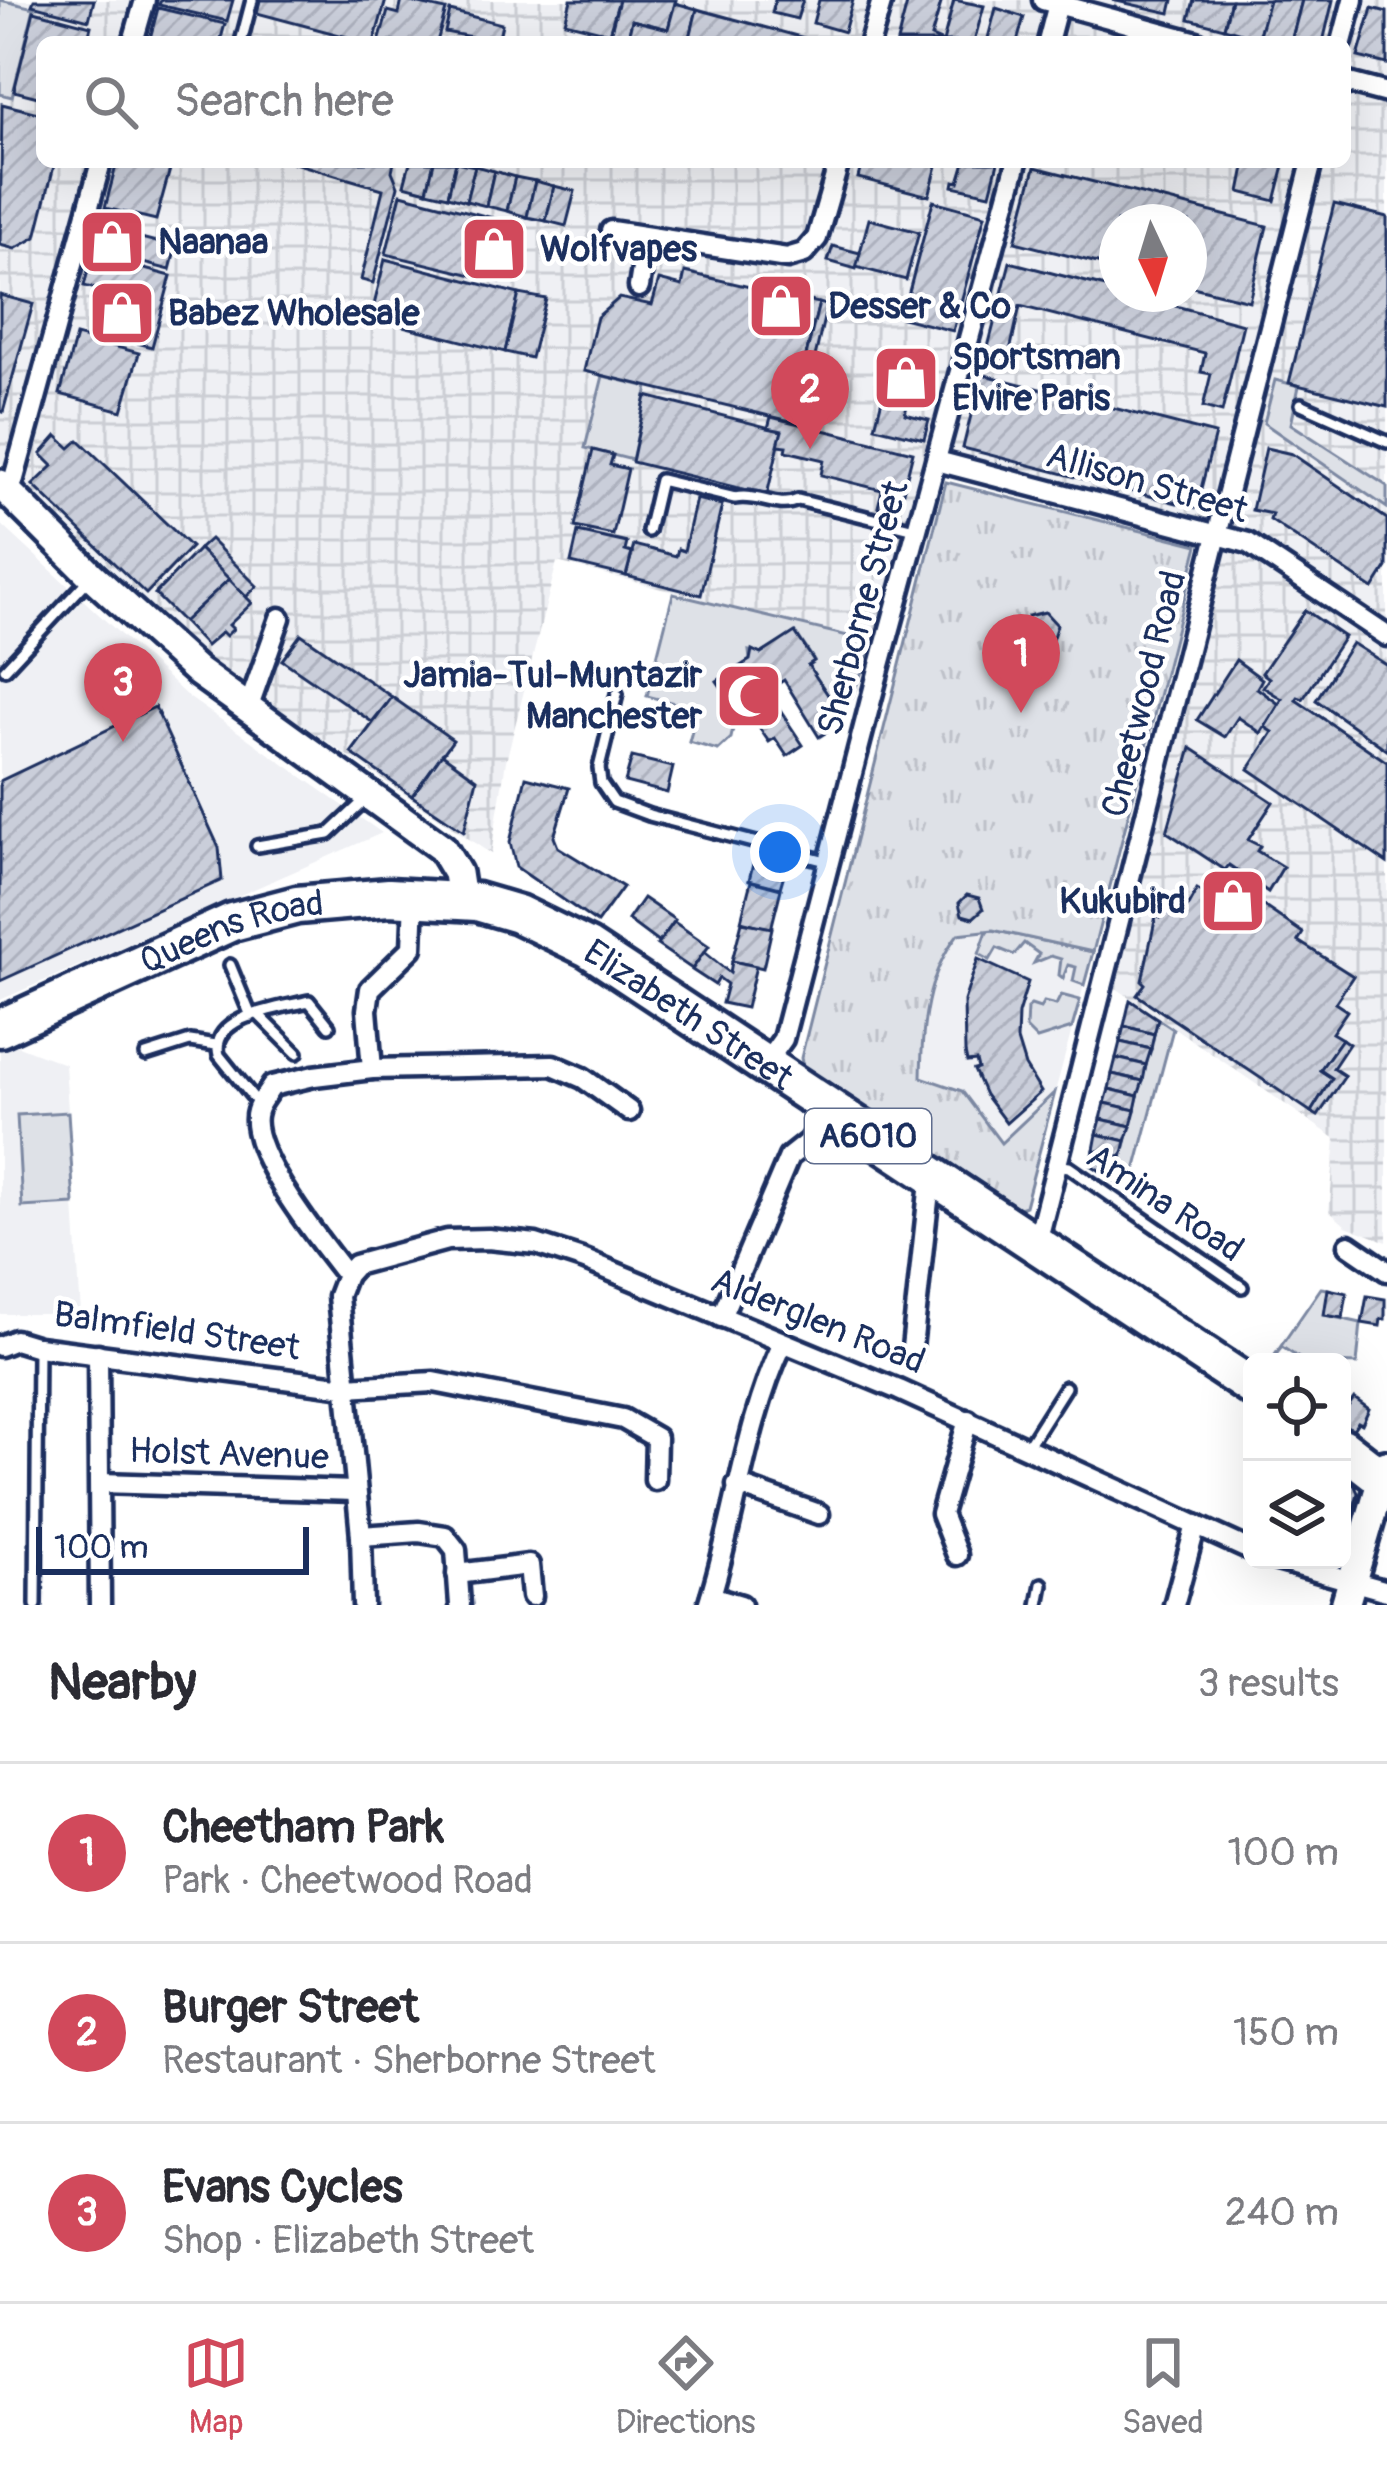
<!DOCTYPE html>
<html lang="en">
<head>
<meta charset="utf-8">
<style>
  :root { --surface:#fff; --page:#f7f7f7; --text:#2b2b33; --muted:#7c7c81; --line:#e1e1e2; --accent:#d1495b }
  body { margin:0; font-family:Pangolin,sans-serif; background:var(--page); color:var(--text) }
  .controls { position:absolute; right:36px; bottom:36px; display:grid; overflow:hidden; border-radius:18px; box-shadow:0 12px 48px #0002 }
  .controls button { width:108px; height:108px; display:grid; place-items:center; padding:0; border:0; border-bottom:3px solid var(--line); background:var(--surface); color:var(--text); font:60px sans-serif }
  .compass { position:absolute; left:1099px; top:204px; width:108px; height:108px; border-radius:50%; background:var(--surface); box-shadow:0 12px 48px #0002; rotate:176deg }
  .scale { position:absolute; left:36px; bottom:30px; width:273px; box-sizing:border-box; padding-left:12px; border:6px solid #1b2f5e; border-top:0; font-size:33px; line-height:42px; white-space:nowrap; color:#1b2f5e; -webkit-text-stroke:9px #fff; paint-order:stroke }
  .you { position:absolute; left:780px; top:852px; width:42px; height:42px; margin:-30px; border:9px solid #fff; border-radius:50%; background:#1a73e8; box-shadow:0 0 0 18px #1a73e833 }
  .badge { display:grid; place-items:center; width:78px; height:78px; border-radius:50%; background:var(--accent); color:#fff; font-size:39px; font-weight:700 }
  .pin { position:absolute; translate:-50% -99px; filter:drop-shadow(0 3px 6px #0008) }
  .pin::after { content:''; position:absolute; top:63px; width:42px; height:36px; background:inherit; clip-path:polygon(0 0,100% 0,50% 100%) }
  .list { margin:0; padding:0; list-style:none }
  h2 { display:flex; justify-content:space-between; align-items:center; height:156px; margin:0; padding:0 48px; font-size:51px }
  h2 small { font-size:39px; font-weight:400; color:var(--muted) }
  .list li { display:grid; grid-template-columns:78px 1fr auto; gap:36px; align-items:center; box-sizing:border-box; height:180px; padding:0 48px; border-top:3px solid var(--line) }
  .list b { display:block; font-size:45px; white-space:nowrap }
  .list p { margin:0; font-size:39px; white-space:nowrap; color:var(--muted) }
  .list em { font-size:39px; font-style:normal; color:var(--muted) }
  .icon { flex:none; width:66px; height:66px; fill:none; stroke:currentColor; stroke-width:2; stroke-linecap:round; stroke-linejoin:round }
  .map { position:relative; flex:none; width:1387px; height:1605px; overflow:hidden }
  .search { position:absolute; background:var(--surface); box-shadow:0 12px 48px #0002; left:36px; right:36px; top:36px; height:132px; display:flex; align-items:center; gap:30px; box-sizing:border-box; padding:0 42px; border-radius:18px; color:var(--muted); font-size:45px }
  .sheet { height:696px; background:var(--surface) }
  nav { display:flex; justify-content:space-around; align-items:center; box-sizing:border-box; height:168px; border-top:3px solid var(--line); background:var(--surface); font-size:33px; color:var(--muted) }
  nav a { display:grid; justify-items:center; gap:6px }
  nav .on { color:var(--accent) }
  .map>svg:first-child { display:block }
</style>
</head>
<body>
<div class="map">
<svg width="1387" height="1605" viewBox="0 0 1387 1605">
  <defs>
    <pattern id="industrial-grid" width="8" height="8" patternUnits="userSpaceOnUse" patternTransform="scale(3)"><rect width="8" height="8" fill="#eff0f4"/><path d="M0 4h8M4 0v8" fill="none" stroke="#ccced4"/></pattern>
    <pattern id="park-tufts" width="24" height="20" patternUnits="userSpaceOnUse" patternTransform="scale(3)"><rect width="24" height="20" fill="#dee1e7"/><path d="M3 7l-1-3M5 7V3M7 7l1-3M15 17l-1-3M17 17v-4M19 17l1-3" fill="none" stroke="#bec1c9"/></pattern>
    <pattern id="building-hatch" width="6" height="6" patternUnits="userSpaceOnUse" patternTransform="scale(3)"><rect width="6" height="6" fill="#caceda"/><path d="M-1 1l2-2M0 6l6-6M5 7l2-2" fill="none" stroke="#adb1be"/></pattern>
  </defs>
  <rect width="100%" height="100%" fill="#fff"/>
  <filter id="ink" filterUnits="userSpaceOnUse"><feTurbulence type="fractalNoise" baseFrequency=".00833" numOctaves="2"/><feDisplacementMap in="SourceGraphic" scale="24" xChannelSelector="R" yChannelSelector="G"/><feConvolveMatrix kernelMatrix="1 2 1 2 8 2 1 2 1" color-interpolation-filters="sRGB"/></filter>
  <g filter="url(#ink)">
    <g fill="#eff0f4">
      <path d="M0,523l187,173 195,137 -382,167z"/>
      <path d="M987,931l106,21 -38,140 -53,52 -40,-53 -42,-14 2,-54 14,-51 22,-38z"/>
      <path d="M13,1044l52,20 16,250h-81v-263z"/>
    </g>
    <path fill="url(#industrial-grid)" fill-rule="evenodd" d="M0,0h1387v1242l-41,-16 -17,-15 7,-72 -220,-151 106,-447 -282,-72 -46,180 -337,-87 -51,199 -15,93 -286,-196 -205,-196zM42,42h1303v120h-1303zM1117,222h72v72h-72z"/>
    <g fill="#dee1e7" stroke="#7c88a2" stroke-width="3">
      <path d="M0,0l34,8 -22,89 -12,-3z"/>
      <path d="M603,376l45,11 -16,73 -47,-12z"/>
      <path d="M1275,380l24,6 -8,38 96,62v22l-123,-85z"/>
      <path d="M673,594l200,48 -21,56 -20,3 -24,-36 6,-5 -18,-27 -35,21 -12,-3 1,9 -32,21 19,29 -6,28 -13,12 -29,-8 9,-33 -51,-13z"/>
      <path d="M993,930l100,22 -9,33 -11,-4 3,-14 -8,-2 -5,13 -4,-3 2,-16 -10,-3 -17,7 5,-9 -15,-11 -10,12 -17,-7 -7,12 -11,-6 8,-23z"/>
      <path d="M1061,995l19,5 -8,28 -35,11 -11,-11 1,-20 4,-3 9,3 4,-6 12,3z"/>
      <path d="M1158,1019l15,10 -41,153 -16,-1z"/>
      <path d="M68,1112l6,92 -52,3 -5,-92z"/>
      <path d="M1321,1288l7,1 -3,26 36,8 -4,41 -52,-2 -23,-15 -12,15z"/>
    </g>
    <path fill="url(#park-tufts)" stroke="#7c88a2" stroke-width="3" d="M946,482l252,63 -105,407 -100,-22 -35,4c-32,41 -36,93 -37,143l41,14 39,52 54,-51 -30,114 -6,2 -216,-142 -2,-8z"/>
    <g fill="url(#building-hatch)" stroke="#1b2f5e" stroke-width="3">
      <path d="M34,0h60l-5,20 -57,-15z"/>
      <path d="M161,0h72l-6,21 -68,-16z"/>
      <path d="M260,0h126l-12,42h-25l2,-4 -94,-25z"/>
      <path d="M402,0l44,10 -9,32h-58l9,-31 11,3z"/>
      <path d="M571,0h48l-10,33 -44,-11z"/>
      <path d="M619,0h57l-8,29 -36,-9 -5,22h-19z"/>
      <path d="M775,0h28l-6,19 -25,-6z"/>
      <path d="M819,0h34l-9,32 -31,-9z"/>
      <path d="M908,0h34l-11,37 12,5h-46z"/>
      <path d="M954,0l30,6 -10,36h-31z"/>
      <path d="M1112,0h61l-3,13z"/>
      <path d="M1194,0h37l-7,28 -35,-9z"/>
      <path d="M1231,0h38l-11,38 -34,-10z"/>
      <path d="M1269,0h33l-11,42 -33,-4z"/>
      <path d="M1302,0h31l-10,42h-32z"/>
      <path d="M675,3l22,6 -8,33h-62l5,-22 36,9z"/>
      <path d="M158,8l67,16 -5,18h-71z"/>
      <path d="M996,8l28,9 -7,25h-30z"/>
      <path d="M1372,8l15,4v52l-29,-7z"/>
      <path d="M697,9l122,33h-130z"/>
      <path d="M34,11l57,15 -4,16h-45v56l-28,-7z"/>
      <path d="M450,11l52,13 -4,18 -53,-10z"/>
      <path d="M2,104l40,10v48h13l-19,75 -21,12 -15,-4z"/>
      <path d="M117,162h55l-16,58 -51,-12z"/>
      <path d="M291,162h103l-2,9 6,15 -25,97 -12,-3 22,-91z"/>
      <path d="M410,162h24l-7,29 -23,-6z"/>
      <path d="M434,162h22l-8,34 -21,-5z"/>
      <path d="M456,162l19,4 -9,35 -18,-5z"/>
      <path d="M862,162h76l-9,34 -71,-18z"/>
      <path d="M965,162h33l-8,32 -37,-8 1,-5 5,1z"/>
      <path d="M1246,162h39l-10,39 -35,-9z"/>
      <path d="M475,166l19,5 -8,35 -20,-5z"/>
      <path d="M1035,167l232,59 -18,75 -60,-15v-64h-72v46l-102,-26z"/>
      <path d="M494,171l21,6 -8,34 -21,-5z"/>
      <path d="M515,177l20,4 -8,36 -20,-6z"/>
      <path d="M535,181l19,5 -8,35 -19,-4z"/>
      <path d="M554,186l21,5 -9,35 -20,-5z"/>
      <path d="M401,194l115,30 -15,58 -115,-28z"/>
      <path d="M933,201l52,14 -32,116 -51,-13z"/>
      <path d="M1334,204l53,13v190l-98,-24z"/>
      <path d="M869,219l50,13 -13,48 -50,-13z"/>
      <path d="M110,230l66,17 -6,23 -66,-17z"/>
      <path d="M833,246l27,7 -4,16 -28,-8z"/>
      <path d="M92,255l79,21 -19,71 -42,-11 11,-41 -37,-9z"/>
      <path d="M385,259l134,35 -14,58 -134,-34z"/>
      <path d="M1010,262l107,28v4h14l112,30 -21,88 -19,-5 8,-33 -10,-2 4,-19 -185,-47 -12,54 -22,-5z"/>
      <path d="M685,272l134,31 -23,93 10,3 -3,13 15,3 -3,12 -231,-56 13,-54 22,-19 33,7 7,-25 23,6z"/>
      <path d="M519,294l27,5 -15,59 -26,-6z"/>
      <path d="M0,295l33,9 -30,108 -3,-1z"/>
      <path d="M819,303l8,2 -19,82 -9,-2z"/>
      <path d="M76,336l63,17 -17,58 -62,-17z"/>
      <path d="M891,363l25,6 -11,45 24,6 -5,19 -49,-12z"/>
      <path d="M981,374l234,60 -19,74 -233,-60z"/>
      <path d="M646,396l136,35 -15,64 -135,-33z"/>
      <path d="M771,417l142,35 -15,60 -20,-5 4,-17 -61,-15 3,-15 -38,-9 1,-5 -9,-1 4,-14 -14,-3z"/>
      <path d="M57,436l13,12 9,-8 112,107 -45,47 -113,-109 20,-19 -12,-12z"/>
      <path d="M1266,448l26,6 95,65v48l-14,22 -103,-69 2,-6 -20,-4z"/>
      <path d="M593,450l20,5 -3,10 18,4 -15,66 -38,-8z"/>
      <path d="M696,499l26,6 -21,90 -75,-19 8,-31 42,11 2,-7 6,2z"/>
      <path d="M578,532l49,11 -2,8 7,2 -6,23 -55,-13z"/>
      <path d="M210,539l47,47 -11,11 -47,-48z"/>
      <path d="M199,549l30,30 -46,43 -28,-28z"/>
      <path d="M229,579l23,24 -23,22 4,4 -7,7 -4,-4 -16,14 -23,-24z"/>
      <path d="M1305,610l39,27 -41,62 -5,-2 -2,3 91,62v101l-138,-94 24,-37 -8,-5 17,-28 -19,-12 6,-9 -7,-5z"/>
      <path d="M1045,612l12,13 -5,15 -15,5 -12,-11 3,-18z"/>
      <path d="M795,632l19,29 -6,4 24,36 -8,5 12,20 -17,11 -35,-57 -17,11 36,54 -16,11 -12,-18 -6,4 -25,-36 -7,4 -20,-29 33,-21 2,-10 9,4z"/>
      <path d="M301,634l91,63 -20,25 -90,-62z"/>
      <path d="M1352,643l35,22v85l-71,-50z"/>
      <path d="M1236,660l26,19 -5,9 22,16 -18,29 -23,-16 -13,20 -28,-17z"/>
      <path d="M392,697l61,43 -41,56 -61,-43z"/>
      <path d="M155,707l64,141 3,32 -222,101v-200z"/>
      <path d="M1191,748l82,54 -25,38 12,6 -3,5 26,16 -15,25 -39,-27 -4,5 -58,-38z"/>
      <path d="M442,754l35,25 -13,52 -52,-35z"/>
      <path d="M632,757l41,10 -6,26 -42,-11z"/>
      <path d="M526,777l43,11 -15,49 4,10 65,40 -26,36 -81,-56 -6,-25z"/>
      <path d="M755,856l32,8 -7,24 -31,-8z"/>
      <path d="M751,881l30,8 -10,40 -30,-8z"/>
      <path d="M1231,884l72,49 -5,8 55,35 -18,27 12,8 -15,22 10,6 -22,31 12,8 -21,34 -174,-117 8,-11 -3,-3 14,-65 4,2 9,-14 15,9 13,-24 22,13z"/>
      <path d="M967,895l12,3 4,11 -10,9 -11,-3 -3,-12z"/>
      <path d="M643,898l32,22 -16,23 -31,-23z"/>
      <path d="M674,922l35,24 -17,23 -35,-24z"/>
      <path d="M742,922l30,6 -9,40 -31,-7z"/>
      <path d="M704,952l26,21 2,-12 24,5 -10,42 -24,-5 5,-19 -8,-6 -4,7 -23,-15z"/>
      <path d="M978,959l50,23 -10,32 -1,26 8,26 16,26 -35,31 -21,-28 -11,-25 4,-1 -2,-8 -9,1 -2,-10 -1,-51z"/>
      <path d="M1130,1000l28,19 -4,15 -30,-8z"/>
      <path d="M1124,1026l30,8 -3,15 -31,-7z"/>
      <path d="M1342,1039l7,5 -16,24 12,8 -27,40 -7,-4 21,-34 -12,-8z"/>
      <path d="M1120,1042l31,7 -5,16 -30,-7z"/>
      <path d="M1116,1058l30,7 -3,16 -31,-7z"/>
      <path d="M1112,1074l31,7 -5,15 -29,-7z"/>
      <path d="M1109,1089l29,7 -3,14 -30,-7z"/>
      <path d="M1105,1103l30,7 -4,16 -30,-7z"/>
      <path d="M1101,1119l30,7 -5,15 -29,-7z"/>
      <path d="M1097,1134l29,7 -4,16 -28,-7z"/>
      <path d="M1094,1150l28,7 -6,24 -25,-16z"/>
      <path d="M1328,1289l19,4 -4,25 -19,-3z"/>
      <path d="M1367,1296l18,3v20h-4l-1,7 -18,-3z"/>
      <path d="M1354,1398l15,11 -7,15 -4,-2 -6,9 -10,-7v-9z"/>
      <path d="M1342,1475l12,9 4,9 -16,60z"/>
    </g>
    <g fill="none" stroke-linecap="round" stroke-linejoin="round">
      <g stroke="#1b2f5e" stroke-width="18">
        <g id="lane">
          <path d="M241,42l11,-42"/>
          <path d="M1301,404l86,38"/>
          <path d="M648,531l12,-51 75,18c22,-5 43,12 63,2l121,30"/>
          <path d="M5,669l83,-89"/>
          <path d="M617,694l-18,74 2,15 13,19 35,13 181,47"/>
          <path d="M257,846l72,-12 38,-36"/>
          <path d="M230,965l21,51"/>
          <path d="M258,1014l39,39"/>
          <path d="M146,1055l44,-14 26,4"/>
          <path d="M260,1106l-41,-51c-10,-40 63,-47 90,-54l20,25"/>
          <path d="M1057,1165l12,2 173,120"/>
          <path d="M1027,1447l38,-60"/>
          <path d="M36,1605l2,-258"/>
          <path d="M1038,1605l4,-21"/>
        </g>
      </g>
      <g stroke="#1b2f5e" stroke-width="27">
        <g id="street">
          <path d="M1043,0l154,42"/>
          <path d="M133,42l12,-42"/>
          <path d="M870,42l12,-42"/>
          <path d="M1048,42l11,-42"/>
          <path d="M1342,42l11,-42"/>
          <path d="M1345,82l42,11"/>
          <path d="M611,231l176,27 17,-5 13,-15 22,-76"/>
          <path d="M639,287l8,-49"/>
          <path d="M937,461l311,82 139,93"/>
          <path d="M5,489l8,-7 88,-320"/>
          <path d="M245,706l7,-9 28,-79"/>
          <path d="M763,1067l20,-28 96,-370 138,-507"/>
          <path d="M372,1069l181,-4 30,13 46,33"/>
          <path d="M1033,1240l8,-13 271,-1065"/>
          <path d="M1349,1245l38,26"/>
          <path d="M346,1275c-24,-31 -101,-125 -89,-164 2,-8 10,-17 15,-25l42,-10 58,-7 -5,-59 3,-21 42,-41 2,-51"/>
          <path d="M721,1317l68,-160 19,-15 23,-30"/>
          <path d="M0,1346l15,-6 23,7 308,40 88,-5 189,37 33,19 -1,42"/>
          <path d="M98,1354l2,251"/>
          <path d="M911,1357l18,-166 8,-11"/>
          <path d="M101,1483l254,8"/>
          <path d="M737,1485l82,29"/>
          <path d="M361,1536l58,-4 26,4 11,14 4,55"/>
          <path d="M957,1555l-16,-41 27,-94"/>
          <path d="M1277,1560l110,31"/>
          <path d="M457,1574l72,-9 3,31"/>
          <path d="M711,1596l30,9"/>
          <path d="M363,1605l-2,-69 -23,-240 8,-21 9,-10 92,-25 41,-1 48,5 49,16 314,130 353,161"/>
          <path d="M708,1605c28,-86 36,-179 75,-262"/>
          <path d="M1174,1605l22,-80"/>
        </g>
      </g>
      <g stroke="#1b2f5e" stroke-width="36">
        <g id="secondary">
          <path d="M0,484l92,92 106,96 244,176 15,25 4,27"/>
          <path d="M1345,1605l41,-140"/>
        </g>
      </g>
      <g stroke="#1b2f5e" stroke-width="45">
        <g id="highway">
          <path id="s1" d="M0,1028l232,-106 65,-17 92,-8 88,5 41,12 70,34 664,439"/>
          <path d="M1342,1447l45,35"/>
        </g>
      </g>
      <use href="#lane" stroke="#fff" stroke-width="9"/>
      <use href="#street" stroke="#fff" stroke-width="18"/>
      <use href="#secondary" stroke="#fff" stroke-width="27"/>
      <use href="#highway" stroke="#fff" stroke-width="36"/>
    </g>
  </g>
  <defs>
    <g id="shop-square" transform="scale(3.45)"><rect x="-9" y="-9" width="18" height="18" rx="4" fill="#d1495b" stroke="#fff"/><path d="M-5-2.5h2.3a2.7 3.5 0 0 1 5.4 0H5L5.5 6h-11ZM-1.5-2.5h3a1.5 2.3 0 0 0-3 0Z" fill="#fff"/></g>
    <g id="mosque-square" transform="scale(3.45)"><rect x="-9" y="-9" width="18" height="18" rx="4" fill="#d1495b" stroke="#fff"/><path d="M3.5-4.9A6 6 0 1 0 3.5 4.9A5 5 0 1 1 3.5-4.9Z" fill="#fff"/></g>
  </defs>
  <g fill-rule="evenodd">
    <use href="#shop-square" x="112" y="242"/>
    <use href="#shop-square" x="494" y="249"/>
    <use href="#shop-square" x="781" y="306"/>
    <use href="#shop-square" x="122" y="313"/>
    <use href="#shop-square" x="906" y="378"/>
    <use href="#mosque-square" x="749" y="696"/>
    <use href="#shop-square" x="1233" y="901"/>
  </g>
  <g text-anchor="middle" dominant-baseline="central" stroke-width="9" stroke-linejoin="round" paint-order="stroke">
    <rect fill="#fff" stroke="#5f6d8e" stroke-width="3" x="805" y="1109" width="126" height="54" rx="9"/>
    <g font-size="33" font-weight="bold" fill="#1b2f5e">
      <text x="868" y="1136">A6010</text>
    </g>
    <g font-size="36" font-weight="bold" fill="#1b2f5e" stroke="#fff" text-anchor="start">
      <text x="158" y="242">Naanaa</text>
      <text x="540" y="249">Wolfvapes</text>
      <text x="828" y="306">Desser &amp; Co</text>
      <text x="168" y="313">Babez Wholesale</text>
      <text x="952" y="357">Sportsman<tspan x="952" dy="41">Elvire Paris</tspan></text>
      <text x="702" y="675" text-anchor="end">Jamia-Tul-Muntazir<tspan x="702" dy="41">Manchester</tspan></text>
      <text x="1186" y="901" text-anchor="end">Kukubird</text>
    </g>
    <g font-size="36" fill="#1b2f5e" stroke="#fff">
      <text transform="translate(1147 483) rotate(16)">Allison Street</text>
      <text transform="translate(863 608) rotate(-75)">Sherborne Street</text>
      <text transform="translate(1144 694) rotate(-76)">Cheetwood Road</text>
      <text stroke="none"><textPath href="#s1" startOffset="252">Queens Road</textPath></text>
      <text stroke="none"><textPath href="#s1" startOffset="744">Elizabeth Street</textPath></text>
      <text transform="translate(1165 1203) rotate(34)">Amina Road</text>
      <text transform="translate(818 1321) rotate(22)">Alderglen Road</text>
      <text transform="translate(177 1331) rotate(8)">Balmfield Street</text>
      <text transform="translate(229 1454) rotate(2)">Holst Avenue</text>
    </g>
  </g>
</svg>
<div class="controls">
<button><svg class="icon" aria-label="locate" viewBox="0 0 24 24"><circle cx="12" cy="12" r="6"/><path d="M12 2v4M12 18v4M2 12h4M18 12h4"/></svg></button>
<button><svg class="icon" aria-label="layers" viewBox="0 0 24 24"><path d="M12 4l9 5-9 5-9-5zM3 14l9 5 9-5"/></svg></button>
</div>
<svg class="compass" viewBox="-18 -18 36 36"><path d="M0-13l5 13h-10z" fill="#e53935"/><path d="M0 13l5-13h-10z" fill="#7c7c81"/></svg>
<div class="scale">100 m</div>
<div class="you"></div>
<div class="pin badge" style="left:1021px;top:713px">1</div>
<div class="pin badge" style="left:810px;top:449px">2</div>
<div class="pin badge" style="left:123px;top:742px">3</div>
<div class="search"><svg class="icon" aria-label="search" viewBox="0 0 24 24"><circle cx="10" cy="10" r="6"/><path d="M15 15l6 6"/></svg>Search here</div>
</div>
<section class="sheet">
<h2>Nearby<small>3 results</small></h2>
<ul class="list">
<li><span class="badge">1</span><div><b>Cheetham Park</b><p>Park · Cheetwood Road</p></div><em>100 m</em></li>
<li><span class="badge">2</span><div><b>Burger Street</b><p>Restaurant · Sherborne Street</p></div><em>150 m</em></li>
<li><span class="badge">3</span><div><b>Evans Cycles</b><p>Shop · Elizabeth Street</p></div><em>240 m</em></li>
</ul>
</section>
<nav>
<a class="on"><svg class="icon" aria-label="map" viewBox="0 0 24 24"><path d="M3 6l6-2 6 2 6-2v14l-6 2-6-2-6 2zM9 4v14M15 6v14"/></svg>Map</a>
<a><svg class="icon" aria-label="directions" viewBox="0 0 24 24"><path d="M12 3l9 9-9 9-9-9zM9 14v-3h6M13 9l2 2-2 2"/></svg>Directions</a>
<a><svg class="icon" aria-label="saved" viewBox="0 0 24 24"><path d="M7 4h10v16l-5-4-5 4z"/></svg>Saved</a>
</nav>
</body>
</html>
